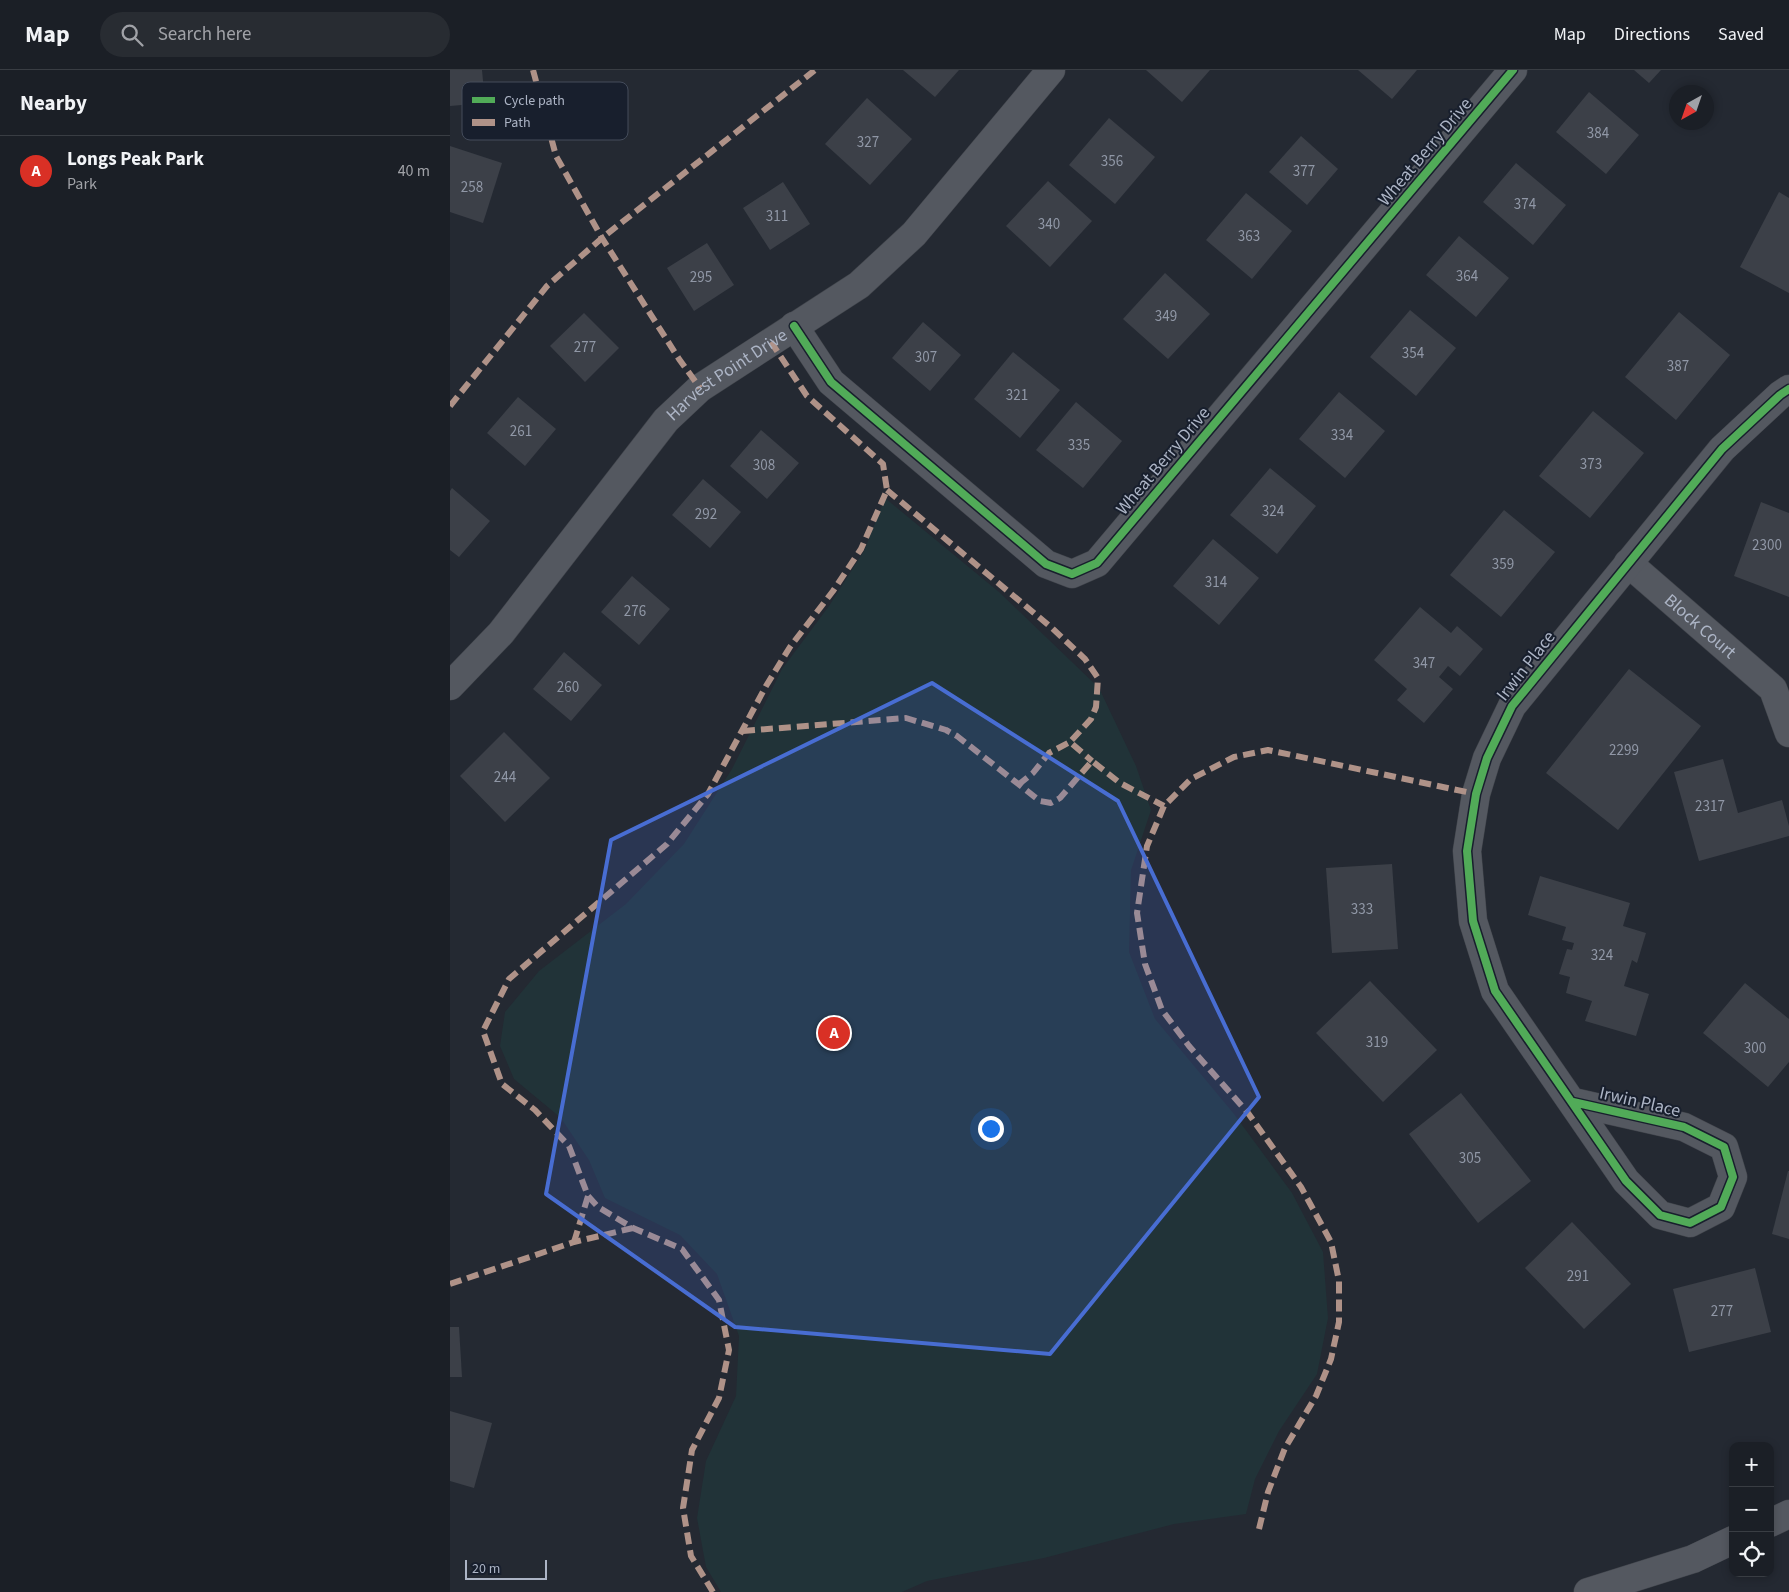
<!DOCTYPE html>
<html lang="en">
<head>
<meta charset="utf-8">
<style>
  :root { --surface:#1b1f26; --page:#282c32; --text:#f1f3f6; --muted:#a0a2a7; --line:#393d43; --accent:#d93025 }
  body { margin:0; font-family:"Source Sans 3",sans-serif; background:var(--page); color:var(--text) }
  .controls { position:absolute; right:15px; bottom:15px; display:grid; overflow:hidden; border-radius:10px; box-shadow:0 2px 8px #0003 }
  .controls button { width:45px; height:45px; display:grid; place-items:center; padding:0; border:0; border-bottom:1px solid var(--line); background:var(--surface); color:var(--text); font:25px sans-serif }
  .compass { position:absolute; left:1219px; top:15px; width:45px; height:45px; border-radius:50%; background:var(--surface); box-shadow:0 2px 8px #0003; rotate:220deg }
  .scale { position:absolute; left:15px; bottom:12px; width:82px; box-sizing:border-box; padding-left:5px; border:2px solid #acb4c5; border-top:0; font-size:14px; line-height:18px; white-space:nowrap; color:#acb4c5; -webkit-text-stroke:4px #181f2d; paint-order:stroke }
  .you { position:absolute; left:540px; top:1058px; width:18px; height:18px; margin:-12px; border:4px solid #fff; border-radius:50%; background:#1a73e8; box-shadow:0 0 0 8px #1a73e833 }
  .badge { display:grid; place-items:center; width:32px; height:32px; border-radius:50%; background:var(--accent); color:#fff; font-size:16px; font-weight:700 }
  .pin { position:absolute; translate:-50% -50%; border:2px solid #fff; box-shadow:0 1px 5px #0006 }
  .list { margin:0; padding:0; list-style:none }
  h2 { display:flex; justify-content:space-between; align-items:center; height:65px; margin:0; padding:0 20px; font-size:21px }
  h2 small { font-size:16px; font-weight:400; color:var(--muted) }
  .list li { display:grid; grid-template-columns:32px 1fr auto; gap:15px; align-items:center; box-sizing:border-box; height:70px; padding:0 20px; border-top:1px solid var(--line) }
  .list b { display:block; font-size:19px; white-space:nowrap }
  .list p { margin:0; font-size:16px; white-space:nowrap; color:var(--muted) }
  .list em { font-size:16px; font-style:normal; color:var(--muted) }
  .icon { flex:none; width:28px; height:28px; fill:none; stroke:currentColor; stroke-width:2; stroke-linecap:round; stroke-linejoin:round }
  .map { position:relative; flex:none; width:1339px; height:1522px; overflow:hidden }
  header { display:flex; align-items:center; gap:30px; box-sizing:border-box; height:70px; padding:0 25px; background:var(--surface); border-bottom:1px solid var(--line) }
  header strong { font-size:24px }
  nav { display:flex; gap:28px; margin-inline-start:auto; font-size:18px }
  .search { width:350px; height:45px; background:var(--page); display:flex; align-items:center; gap:12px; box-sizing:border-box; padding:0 18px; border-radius:28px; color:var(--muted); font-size:19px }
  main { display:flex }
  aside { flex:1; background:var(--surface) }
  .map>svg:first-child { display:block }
</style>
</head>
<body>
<header>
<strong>Map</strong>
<div class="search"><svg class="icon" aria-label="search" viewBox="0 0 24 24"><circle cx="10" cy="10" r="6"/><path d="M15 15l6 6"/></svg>Search here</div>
<nav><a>Map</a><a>Directions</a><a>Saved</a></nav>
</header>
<main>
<aside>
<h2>Nearby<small></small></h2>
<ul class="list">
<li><span class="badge">A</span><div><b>Longs Peak Park</b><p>Park</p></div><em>40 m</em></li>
</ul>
</aside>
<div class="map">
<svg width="1339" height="1522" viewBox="0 0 1339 1522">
  <rect width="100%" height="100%" fill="#242932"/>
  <path fill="#213338" d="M435,428l114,94 100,96 37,78 15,44 -20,60 -2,82 26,67 79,95 58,79 31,59 5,66 -11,56 -38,57 -24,48 -9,35 -72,10 -130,34 -117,23 -25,11h-181l-15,-25 -9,-49 9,-57 30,-65 3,-60 -22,-62 -37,-39 -75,-37 -16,-38 -28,-42 -47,-39 -14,-33 5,-34 34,-41 87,-67 58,-60 48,-75 50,-100 47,-63 35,-55z"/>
  <g fill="#3c4048">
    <path d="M0,0h32l3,33 -35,3z"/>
    <path d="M453,0h56l-24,27z"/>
    <path d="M696,0h64l-28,32z"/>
    <path d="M908,0h59l-25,29z"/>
    <path d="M1184,0h27l-12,13z"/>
    <path d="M1139,22l50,43 -33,39 -50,-42z"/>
    <path d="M417,28l45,41 -42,46 -45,-41z"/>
    <path d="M659,48l46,39 -40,47 -46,-39z"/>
    <path d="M851,66l37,33 -31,36 -38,-33z"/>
    <path d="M0,76l52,17 -19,60 -33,-11z"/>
    <path d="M1066,93l50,42 -33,40 -50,-43z"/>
    <path d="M598,111l44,40 -42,46 -44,-41z"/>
    <path d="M333,112l27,42 -40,26 -27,-42z"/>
    <path d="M1329,122l10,6v95l-49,-26z"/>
    <path d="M796,123l46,38 -40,48 -46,-39z"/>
    <path d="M1009,166l50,42 -33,39 -50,-42z"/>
    <path d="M257,173l27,42 -40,26 -27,-43z"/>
    <path d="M715,203l45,41 -42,45 -45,-40z"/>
    <path d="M960,240l46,38 -40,48 -46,-39z"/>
    <path d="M1229,242l51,43 -54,65 -51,-43z"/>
    <path d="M134,243l35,35 -34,34 -35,-36z"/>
    <path d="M473,252l38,33 -31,36 -38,-33z"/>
    <path d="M563,282l47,38 -40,48 -46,-39z"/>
    <path d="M889,322l46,39 -40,47 -46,-39z"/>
    <path d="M68,327l38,32 -31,37 -38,-33z"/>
    <path d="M626,332l46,39 -39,47 -47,-38z"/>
    <path d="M1143,341l51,42 -54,65 -51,-42z"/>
    <path d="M311,360l38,33 -32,36 -37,-33z"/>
    <path d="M820,398l46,38 -39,48 -47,-39z"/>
    <path d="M253,409l38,33 -31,36 -38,-33z"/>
    <path d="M2,418l38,33 -31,36 -9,-7v-59z"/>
    <path d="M1311,432l28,11v84l-55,-21z"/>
    <path d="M1054,440l51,42 -54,65 -51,-42z"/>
    <path d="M763,469l46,39 -40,47 -46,-39z"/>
    <path d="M182,506l38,33 -31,36 -38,-33z"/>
    <path d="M970,537l31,26 6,-7 26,23 -23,27 -12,-10 -9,11 14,12 -29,34 -27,-23 10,-11 -33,-29z"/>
    <path d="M114,582l38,33 -31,36 -38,-32z"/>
    <path d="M1179,599l72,57 -83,104 -72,-57z"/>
    <path d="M54,662l46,46 -45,44 -45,-46z"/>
    <path d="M1273,689l15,54 44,-13 7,26v10l-90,25 -25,-89z"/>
    <path d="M942,794l6,85 -66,4 -6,-85z"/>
    <path d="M1090,806l90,27 -7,23 23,7 -9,30 -5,-3 -8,26 25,8 -13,42 -51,-15 7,-20 -26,-8 4,-16 -11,-3 8,-25 5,1 2,-7 -12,-3 4,-13 -38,-12z"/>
    <path d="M920,911l67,69 -54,52 -67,-69z"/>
    <path d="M1295,913l44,36v43l-21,25 -65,-54z"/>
    <path d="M1011,1023l70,88 -53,42 -69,-89z"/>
    <path d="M1338,1101h1v68l-17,-5z"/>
    <path d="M1122,1152l59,62 -47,45 -59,-61z"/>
    <path d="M1305,1198l16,64 -82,20 -16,-63z"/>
    <path d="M0,1257h9l3,50h-12z"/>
    <path d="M0,1341l42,12 -18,65 -24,-7z"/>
  </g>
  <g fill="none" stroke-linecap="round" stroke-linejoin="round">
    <g stroke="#40444b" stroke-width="29">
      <g id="street">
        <path d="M344,256l37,56 215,182 26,10 25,-11 416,-493"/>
        <path id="s1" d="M1178,493l145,126 16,44"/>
        <path id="s2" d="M0,616l51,-53 165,-213 34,-32 159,-103 55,-51 137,-164"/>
        <path d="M1123,1032l111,25 40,20 9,30 -12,30 -31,16 -30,-8 -34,-34 -131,-190 -22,-70 -6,-70 9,-57 11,-36 25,-52 210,-257 58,-54 9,-6"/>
        <path d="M1320,1453l19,-9"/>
        <path d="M1138,1522l105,-33 40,-19"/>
      </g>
    </g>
    <use href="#street" stroke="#545860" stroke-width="28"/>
    <g stroke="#af9288" stroke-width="6" stroke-dasharray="12 6" stroke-linecap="butt">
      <path d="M83,0l23,86 46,82 77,121 21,29"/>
      <path d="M0,336l97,-120 55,-48 213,-168"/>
      <path d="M437,420l165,138 33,31 13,19 -2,29 -5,12 -21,23 22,19"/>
      <path d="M293,661l163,-13 40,12 11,6 83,65 11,2 9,-5 32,-37 28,22 44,23"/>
      <path d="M568,715l15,-12 16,-20 21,-11"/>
      <path d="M124,1172l14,-46"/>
      <path d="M0,1214l124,-42 59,-14"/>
      <path d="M809,1459l9,-37 17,-44 31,-52 15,-37 8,-37v-41l-8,-39 -30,-55 -53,-74 -59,-67 -27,-36 -17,-46 -8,-51 10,-67 17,-40 27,-27 43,-22 34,-7 208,44"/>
      <path d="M263,1522l-22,-36 -8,-48 9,-58 27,-52 10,-48 -10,-50 -37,-51 -49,-21 -35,-21 -10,-11 -19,-50 -34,-36 -33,-26 -19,-53 26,-52 158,-135 41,-50 58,-108 24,-39 43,-56 28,-42 26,-59 -4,-26 -76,-68 -36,-54"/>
    </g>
    <g stroke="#181f2d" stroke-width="11">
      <g id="cycleway">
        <path d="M344,256l37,56 215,182 26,10 25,-11 416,-493"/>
        <path d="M1123,1032l111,25 40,20 9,30 -12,30 -31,16 -30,-8 -34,-34 -131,-190 -22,-70 -6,-70 9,-57 11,-36 25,-52 210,-257 58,-54 9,-6"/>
      </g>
    </g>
    <use href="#cycleway" stroke="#51ab58" stroke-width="8"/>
  </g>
  <path fill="#486dd2" fill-opacity="0.2" stroke="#486dd2" stroke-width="4" stroke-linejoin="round" d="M482,613l186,118 141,296 -209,257 -315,-27 -189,-133 65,-354z"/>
  <g text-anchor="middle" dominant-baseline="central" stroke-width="4" stroke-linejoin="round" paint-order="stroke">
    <g font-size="15" fill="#9097a6">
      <text x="1148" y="63">384</text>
      <text x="418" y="72">327</text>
      <text x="662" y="91">356</text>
      <text x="854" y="101">377</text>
      <text x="22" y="117">258</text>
      <text x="1075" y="134">374</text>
      <text x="327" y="146">311</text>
      <text x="599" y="154">340</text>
      <text x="799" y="166">363</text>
      <text x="1017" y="206">364</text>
      <text x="251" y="207">295</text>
      <text x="716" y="246">349</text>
      <text x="135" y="277">277</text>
      <text x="963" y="283">354</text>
      <text x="476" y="287">307</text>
      <text x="1228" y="296">387</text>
      <text x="567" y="325">321</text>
      <text x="71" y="361">261</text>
      <text x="892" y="365">334</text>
      <text x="629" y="375">335</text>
      <text x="1141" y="394">373</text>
      <text x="314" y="395">308</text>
      <text x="823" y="441">324</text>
      <text x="256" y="444">292</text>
      <text x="1317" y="475">2300</text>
      <text x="1053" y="494">359</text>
      <text x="766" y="512">314</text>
      <text x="185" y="541">276</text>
      <text x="974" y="593">347</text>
      <text x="118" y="617">260</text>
      <text x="1174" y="680">2299</text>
      <text x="55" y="707">244</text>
      <text x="1260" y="736">2317</text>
      <text x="912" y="839">333</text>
      <text x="1152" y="885">324</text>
      <text x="927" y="972">319</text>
      <text x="1305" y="978">300</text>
      <text x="1020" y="1088">305</text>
      <text x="1128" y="1206">291</text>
      <text x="1272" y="1241">277</text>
    </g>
    <g font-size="18" fill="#acb4c5" stroke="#181f2d">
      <text transform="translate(975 82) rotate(-50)">Wheat Berry Drive</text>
      <text stroke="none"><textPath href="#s2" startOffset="419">Harvest Point Drive</textPath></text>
      <text transform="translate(713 391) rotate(-50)">Wheat Berry Drive</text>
      <text stroke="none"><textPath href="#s1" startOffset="96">Block Court</textPath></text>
      <text transform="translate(1076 596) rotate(-52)">Irwin Place</text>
      <text transform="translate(1190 1032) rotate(13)">Irwin Place</text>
    </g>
  </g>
  <rect x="12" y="12" width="166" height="58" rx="8" fill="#181f2d" stroke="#444c5b" stroke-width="1"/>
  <rect x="22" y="27" width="23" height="6" fill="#51ab58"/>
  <rect x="22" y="49" width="23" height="7" fill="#af9288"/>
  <g font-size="14" fill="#acb4c5">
    <text x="54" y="35">Cycle path</text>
    <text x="54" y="57">Path</text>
  </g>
</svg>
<div class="controls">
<button>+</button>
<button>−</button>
<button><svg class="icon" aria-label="locate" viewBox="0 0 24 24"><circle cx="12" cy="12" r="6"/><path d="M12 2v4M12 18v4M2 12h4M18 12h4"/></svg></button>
</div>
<svg class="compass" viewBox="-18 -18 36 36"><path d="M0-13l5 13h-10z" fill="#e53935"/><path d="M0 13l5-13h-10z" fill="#a0a2a7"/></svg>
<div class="scale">20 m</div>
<div class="you"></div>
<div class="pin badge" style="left:384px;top:963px">A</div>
</div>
</main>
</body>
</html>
